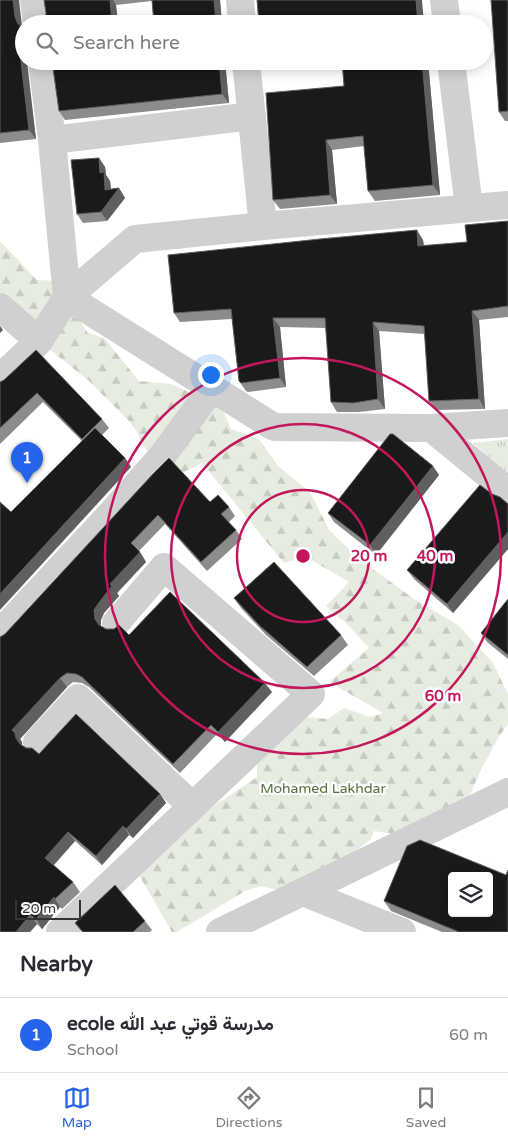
<!DOCTYPE html>
<html lang="en">
<head>
<meta charset="utf-8">
<style>
  :root { --surface:#fff; --page:#f7f7f7; --text:#2b2b33; --muted:#7c7c81; --line:#e1e1e2; --accent:#2563eb }
  body { margin:0; font-family:"Varela Round",Vazirmatn,sans-serif; background:var(--page); color:var(--text) }
  .controls { position:absolute; right:15px; bottom:15px; display:grid; overflow:hidden; border-radius:5px; box-shadow:0 2px 12px #0003 }
  .controls button { width:45px; height:45px; display:grid; place-items:center; padding:0; border:0; border-bottom:1px solid var(--line); background:var(--surface); color:var(--text); font:25px sans-serif }
  .scale { position:absolute; left:15px; bottom:12px; width:66px; box-sizing:border-box; padding-left:5px; border:2px solid #333; border-top:0; font-size:14px; line-height:18px; white-space:nowrap; color:#333; -webkit-text-stroke:4px #fff; paint-order:stroke }
  .you { position:absolute; left:210px; top:374px; width:18px; height:18px; margin:-12px; border:4px solid #fff; border-radius:50%; background:#1a73e8; box-shadow:0 0 0 8px #1a73e833 }
  .badge { display:grid; place-items:center; width:32px; height:32px; border-radius:50%; background:var(--accent); color:#fff; font-size:16px; font-weight:700 }
  .pin { position:absolute; translate:-50% -41px; filter:drop-shadow(0 1px 2px #0008) }
  .pin::after { content:''; position:absolute; top:26px; width:18px; height:15px; background:inherit; clip-path:polygon(0 0,100% 0,50% 100%) }
  .list { margin:0; padding:0; list-style:none }
  h2 { display:flex; justify-content:space-between; align-items:center; height:65px; margin:0; padding:0 20px; font-size:21px }
  h2 small { font-size:16px; font-weight:400; color:var(--muted) }
  .list li { display:grid; grid-template-columns:32px 1fr auto; gap:15px; align-items:center; box-sizing:border-box; height:75px; padding:0 20px; border-top:1px solid var(--line) }
  .list b { display:block; font-size:19px; white-space:nowrap }
  .list p { margin:0; font-size:16px; white-space:nowrap; color:var(--muted) }
  .list em { font-size:16px; font-style:normal; color:var(--muted) }
  .icon { flex:none; width:28px; height:28px; fill:none; stroke:currentColor; stroke-width:2; stroke-linecap:round; stroke-linejoin:round }
  .map { position:relative; flex:none; width:508px; height:932px; overflow:hidden }
  .search { position:absolute; background:var(--surface); box-shadow:0 2px 12px #0003; left:15px; right:15px; top:15px; height:55px; display:flex; align-items:center; gap:12px; box-sizing:border-box; padding:0 18px; border-radius:28px; color:var(--muted); font-size:19px }
  .sheet { height:140px; background:var(--surface) }
  nav { display:flex; justify-content:space-around; align-items:center; box-sizing:border-box; height:70px; border-top:1px solid var(--line); background:var(--surface); font-size:14px; color:var(--muted) }
  nav a { display:grid; justify-items:center; gap:2px }
  nav .on { color:var(--accent) }
  .map>svg:first-child { display:block }
</style>
</head>
<body>
<div class="map">
<svg width="508" height="932" viewBox="0 0 508 932">
  <defs>
    <pattern id="forest-firs" width="22" height="20" patternUnits="userSpaceOnUse" patternTransform="scale(1.25)"><rect width="22" height="20" fill="#e6ecdf"/><path d="M5 1l3.5 6h-7zM16 11l3.5 6h-7z" fill="#c6cbc0"/></pattern>
    <pattern id="park-tufts" width="24" height="20" patternUnits="userSpaceOnUse" patternTransform="scale(1.25)"><rect width="24" height="20" fill="#e6ecdf"/><path d="M3 7l-1-3M5 7V3M7 7l1-3M15 17l-1-3M17 17v-4M19 17l1-3" fill="none" stroke="#c6cbc0"/></pattern>
  </defs>
  <rect width="100%" height="100%" fill="#fff"/>
  <path fill="url(#forest-firs)" d="M0,241l37,39 17,1 34,52 16,5 35,43 32,3 50,22 10,23 28,10 19,27 32,26 19,38 29,28 56,41 44,26 35,38 15,31v30l-11,16 -17,32 -11,25 -67,38 -28,-4 -3,8 -23,18 -70,33 -17,-4 -16,5 -68,41h-5l-33,-57 45,-49 73,-49v-31l49,-29 22,2 16,-11 26,9 13,-4 -54,-31 40,-34 -22,-24 -21,-18 23,-24 -43,-25 -22,6 -82,-100 -30,15 -29,-32 -5,-13 -9,-12 -41,-41 -49,-39 -39,-42z"/>
  <path fill="url(#park-tufts)" d="M508,439v35l-35,-31z"/>
  <g fill="none" stroke-linecap="round" stroke-linejoin="round">
    <g stroke="#d0d0d0" stroke-width="28">
      <path d="M34,0l3,24"/>
      <path d="M240,0l2,24"/>
      <path d="M444,0l3,24"/>
      <path d="M42,61l10,79 15,157"/>
      <path d="M246,61l17,165"/>
      <path d="M451,61l18,147"/>
      <path d="M52,140l200,-24"/>
      <path d="M0,307l39,34"/>
      <path d="M0,378l39,-37 28,-44 68,-58 128,-13 245,-21"/>
      <path d="M212,388l62,39 157,1 77,-5"/>
      <path d="M431,428l77,63"/>
      <path d="M0,633l111,-119 52,-59 49,-67 -145,-91"/>
      <path d="M37,742l41,-44 114,108"/>
      <path d="M303,892l99,40"/>
      <path d="M60,932l251,-238 -147,-127 -48,56"/>
      <path d="M220,932l288,-140"/>
    </g>
  </g>
  <g fill="#8c8c8c">
    <path d="M0,0l18,2 18,137 -36,4z"/>
    <path d="M44,0h176l2,24h-68l-2,-23 -36,4 2,19h-76l3,-3 1,-8z"/>
    <path d="M508,0v121h-3l-6,-9z"/>
    <path d="M225,61l4,42 -164,17 -6,-9z"/>
    <path d="M428,61l12,134 -65,6 -7,-10 -4,-45 -32,4 5,54 -57,5 -7,-9 71,-114z"/>
    <path d="M99,158l6,9 1,8 4,6 1,8 8,-1 6,10 -18,23 -24,2 -6,-9z"/>
    <path d="M508,221v96l-29,3 6,89 -49,1 -7,-9 -4,-67 -46,-3 6,78 -26,3h-22l-6,-10 -5,-74 -46,-1 6,60 -38,5 -2,-1 -7,-10 -7,-62 -52,3 -6,-9 249,-73 1,6 43,-4z"/>
    <path d="M4,380l98,39 7,9 -7,7 23,23 6,9 -120,45 71,-71 -39,-39 -43,42v-62z"/>
    <path d="M153,474l57,28 19,5 6,9 -6,6 7,8 6,9 -35,32 -42,-47 -26,27 7,11 -29,31 2,3 -15,17 -3,7v6l5,3 23,6 143,57 -47,50 -8,-8 -37,39 -91,-86 -7,-4 -9,-1 -6,5 -47,52 2,3v3l17,9 121,40 6,9 -33,35 -4,-3 -27,30 -27,-24 -21,24 19,17 7,10 -18,17 -2,-2 -18,22 -5,-5 -7,8h-30l5,-298z"/>
    <path d="M439,475l-63,80 -42,-33 -6,-9z"/>
    <path d="M492,494l16,10v45l-55,64 -39,-34 -7,-9z"/>
    <path d="M234,598l107,37 7,10 -34,31 -48,-41 -25,-27z"/>
    <path d="M508,599v60l-21,-17 -6,-9z"/>
    <path d="M506,875l2,57h-66l-51,-21 -7,-10z"/>
    <path d="M145,921l7,9 -2,2h-68l-7,-9z"/>
  </g>
  <g fill="#5f5f5f">
    <path d="M13,0h6l3,26 2,5 -6,-7 -3,-7z"/>
    <path d="M110,0h3l3,5 2,19h-6z"/>
    <path d="M214,0h6l2,24h-6z"/>
    <path d="M416,0h6l2,24h-6z"/>
    <path d="M24,42v19h3l9,78 -7,-9 -9,-77 1,-8z"/>
    <path d="M219,61h6l4,42 -7,-9z"/>
    <path d="M422,61h6l12,134 -7,-10z"/>
    <path d="M326,140l6,10 5,54 -7,-9z"/>
    <path d="M99,158l6,9 1,8 4,6 2,16 7,-9 6,10 -18,23 -6,-9 4,-22 -5,-17z"/>
    <path d="M417,230l6,10 2,15 -7,-9z"/>
    <path d="M472,311l7,9 6,89 -6,-10z"/>
    <path d="M273,318l7,9 6,60 -6,-9z"/>
    <path d="M373,322l6,9 6,78 -7,-10z"/>
    <path d="M0,326l3,4 -3,3z"/>
    <path d="M125,458l6,9 -131,143v-16z"/>
    <path d="M433,466l6,9 -63,80 -6,-10z"/>
    <path d="M508,532v17l-55,64 -6,-9z"/>
    <path d="M140,552l6,10 -29,31 2,3 -15,17 -3,7v9l-6,-10 -1,-9 4,-6 12,-20z"/>
    <path d="M60,678l7,9 -47,52 2,3v5l-6,-9 -4,-8z"/>
    <path d="M265,683l7,9 -47,50 -7,-10z"/>
    <path d="M160,794l6,9 -33,35 -7,-9z"/>
    <path d="M123,826l6,9 -27,30 -6,-9z"/>
    <path d="M68,832l7,9 -23,26 -7,-9z"/>
    <path d="M54,897l6,10 -18,22 -6,-10z"/>
    <path d="M30,915l7,9 -7,8h-14z"/>
  </g>
  <g fill="#1a1a1a" stroke="#5f5f5f" fill-rule="evenodd">
    <path d="M0,0h13l2,17 3,7 6,4v14l-3,3 -1,8 9,77 -29,3z"/>
    <path d="M44,0h66l2,24h-70l3,-3 1,-8z"/>
    <path d="M152,0h62l2,24h-62z"/>
    <path d="M257,0h159l2,24h-159z"/>
    <path d="M491,0h17v111l-9,1z"/>
    <path d="M52,61h167l3,33 -163,17z"/>
    <path d="M342,61h80l11,124 -65,6 -5,-55 -37,4 4,55 -57,5 -7,-107 78,-7z"/>
    <path d="M99,158l1,15 4,-1 1,18 14,-2 -18,24 -24,2 -6,-54z"/>
    <path d="M508,221v85l-36,5 7,88 -50,2 -5,-75 -51,-4 5,77 -25,4 -22,-1 -6,-84h-52l7,60 -39,5 -2,-2 -8,-72 -57,4 -6,-58 152,-16 97,-9 1,16 49,-4 -2,-17z"/>
    <path d="M36,350l66,69 -20,20 -45,-46 -37,35v-46l4,-2z"/>
    <path d="M95,428l30,30 -125,136v-92l11,10z"/>
    <path d="M390,434h3l40,32 -63,79 -42,-32z"/>
    <path d="M169,458l41,44 8,-7 11,12 -8,7 15,16 -35,32 -43,-47 -27,28 9,9 -30,32 2,2 -14,18 -4,6 1,9 4,6 7,4h8l5,-4 10,10 41,-43 95,91 -47,49 -7,-7 -38,39 -91,-87 -6,-3 -9,-1 -7,5 -48,52 3,3 1,5 4,6 6,4h6l7,6 37,-40 84,80 -34,35 -3,-3 -27,30 -28,-24 -23,26 28,24 -18,17 -1,-2 -18,22 -6,-4 -14,17h-16v-295l5,-3 148,-160z"/>
    <path d="M480,485l12,9 8,3 8,7v28l-61,72 -40,-34z"/>
    <path d="M274,562l67,73 -34,32 -47,-41 -26,-28z"/>
    <path d="M508,599v56l-27,-22z"/>
    <path d="M420,840l86,35 2,-5v62h-49l-75,-31 23,-55zM452,876h37v37h-37z"/>
    <path d="M115,885l30,36 -12,11h-50l-8,-9z"/>
  </g>
  <g fill="none" stroke="#c2185b" stroke-width="2.5">
    <circle cx="303" cy="556" r="66"/>
    <circle cx="303" cy="556" r="132"/>
    <circle cx="303" cy="556" r="198"/>
  </g>
  <g text-anchor="middle" dominant-baseline="central" stroke-width="5" stroke-linejoin="round" paint-order="stroke">
    <g font-size="14" fill="#56703f" stroke="#fff">
      <text x="323" y="788">Mohamed Lakhdar</text>
    </g>
  </g>
  <circle cx="303" cy="556" r="8" fill="#c2185b" stroke="#fff" stroke-width="2.5"/>
  <g font-size="15" text-anchor="middle" font-weight="bold" fill="#c2185b" stroke="#fff" stroke-width="5" stroke-linejoin="round" paint-order="stroke">
    <text x="369" y="561">20 m</text>
    <text x="435" y="561">40 m</text>
    <text x="443" y="701">60 m</text>
  </g>
</svg>
<div class="controls">
<button><svg class="icon" aria-label="layers" viewBox="0 0 24 24"><path d="M12 4l9 5-9 5-9-5zM3 14l9 5 9-5"/></svg></button>
</div>
<div class="scale">20 m</div>
<div class="you"></div>
<div class="pin badge" style="left:27px;top:483px">1</div>
<div class="search"><svg class="icon" aria-label="search" viewBox="0 0 24 24"><circle cx="10" cy="10" r="6"/><path d="M15 15l6 6"/></svg>Search here</div>
</div>
<section class="sheet">
<h2>Nearby<small></small></h2>
<ul class="list">
<li><span class="badge">1</span><div><b>ecole مدرسة قوتي عبد الله</b><p>School</p></div><em>60 m</em></li>
</ul>
</section>
<nav>
<a class="on"><svg class="icon" aria-label="map" viewBox="0 0 24 24"><path d="M3 6l6-2 6 2 6-2v14l-6 2-6-2-6 2zM9 4v14M15 6v14"/></svg>Map</a>
<a><svg class="icon" aria-label="directions" viewBox="0 0 24 24"><path d="M12 3l9 9-9 9-9-9zM9 14v-3h6M13 9l2 2-2 2"/></svg>Directions</a>
<a><svg class="icon" aria-label="saved" viewBox="0 0 24 24"><path d="M7 4h10v16l-5-4-5 4z"/></svg>Saved</a>
</nav>
</body>
</html>
